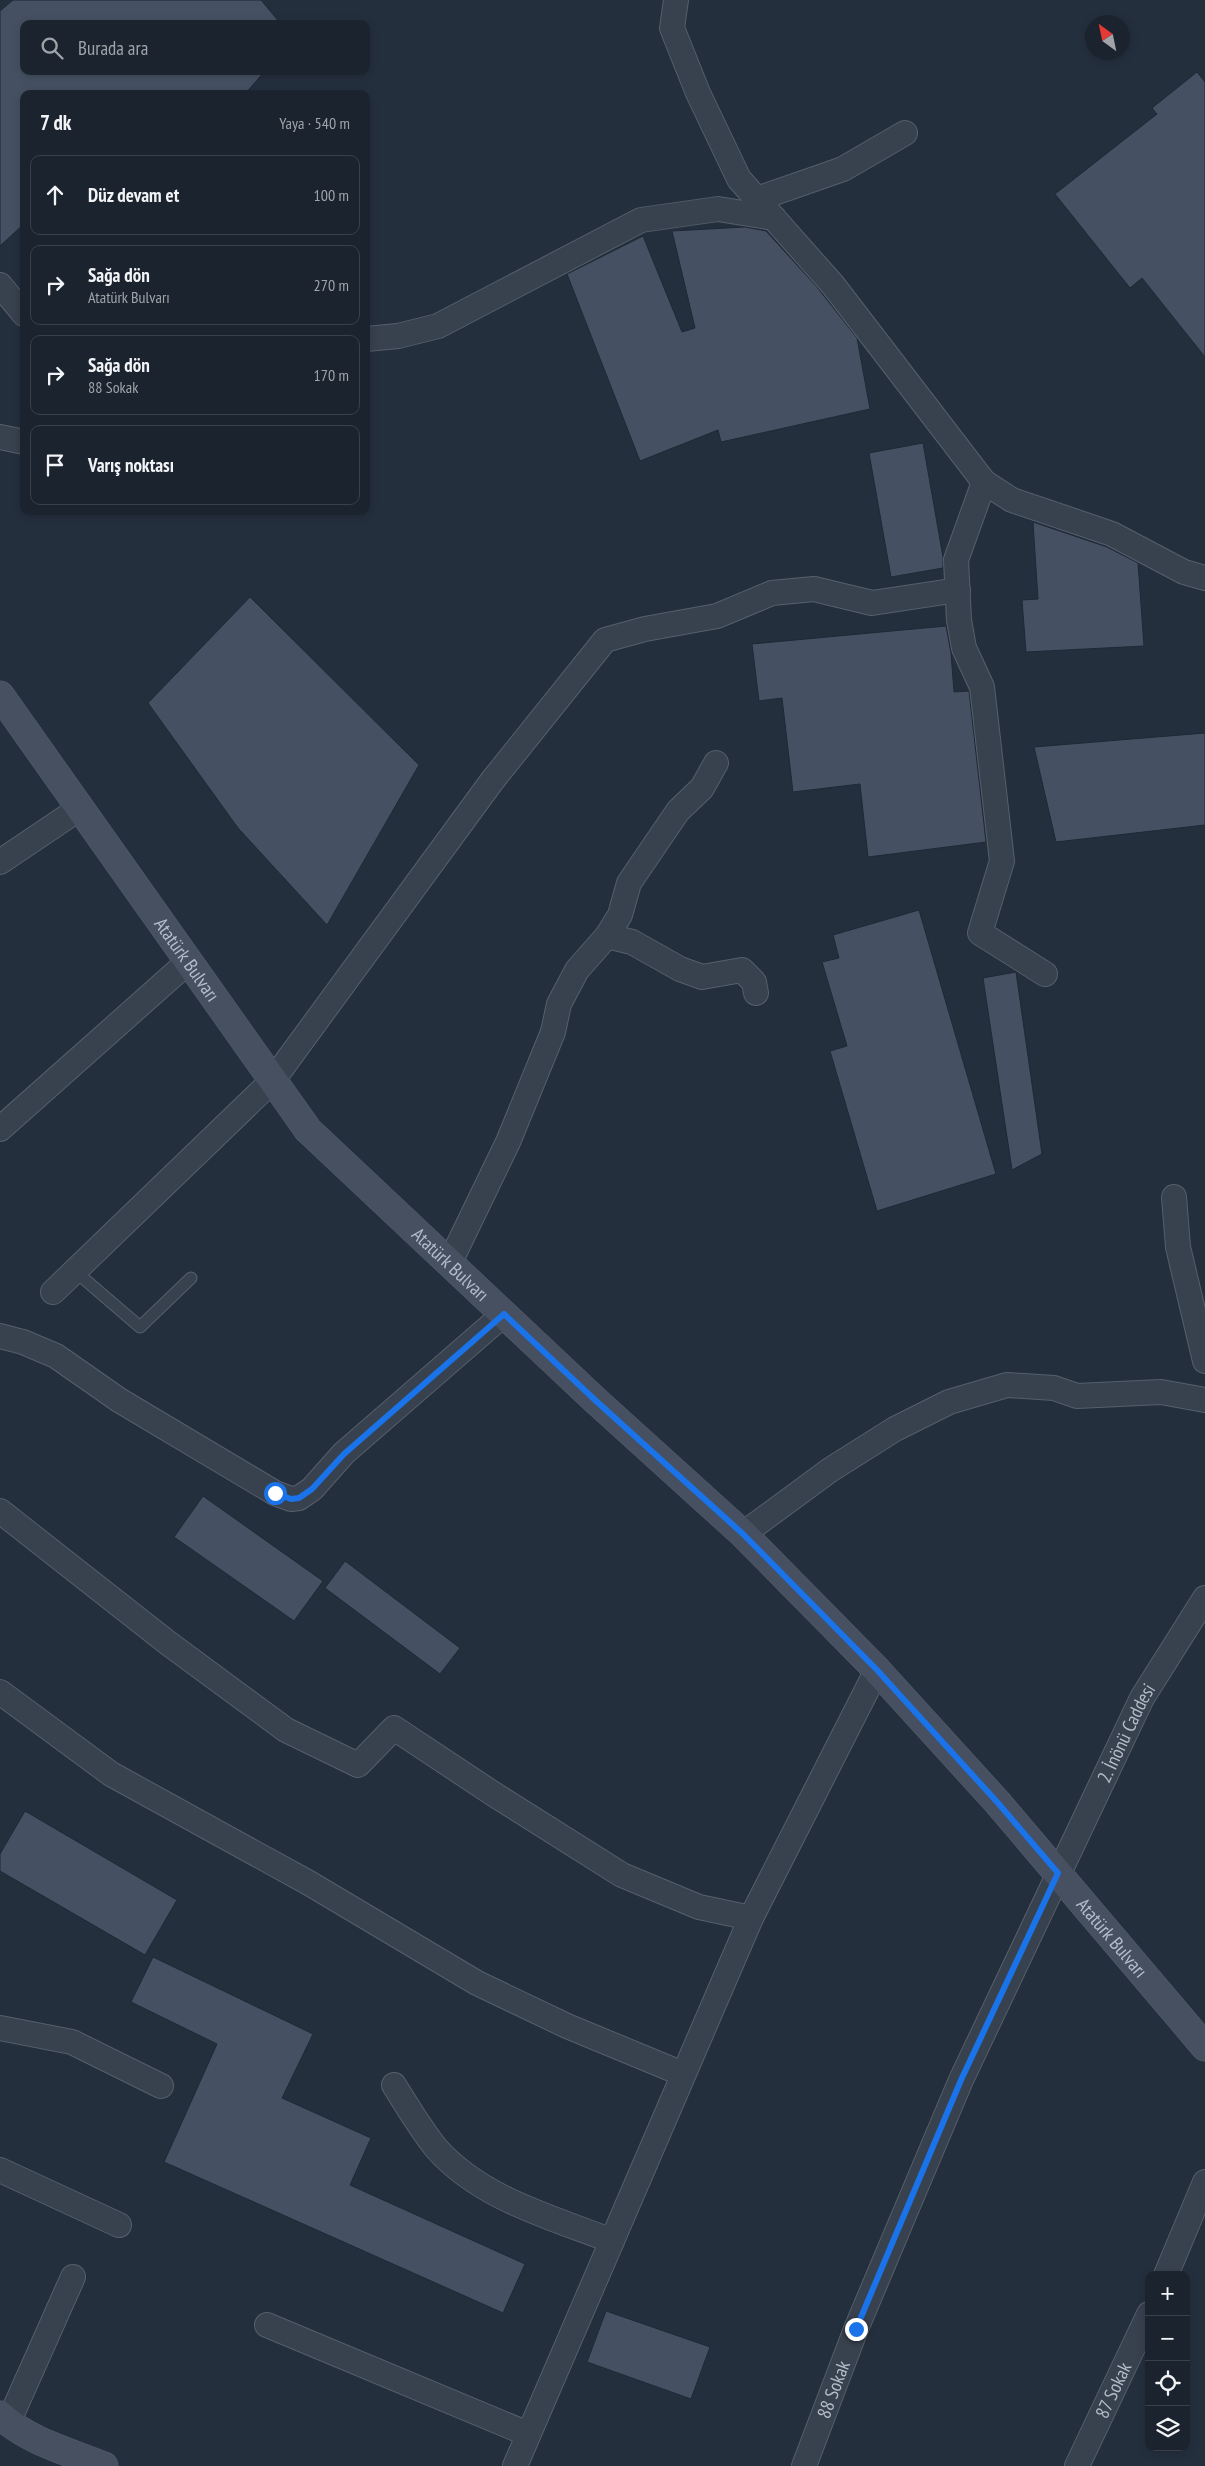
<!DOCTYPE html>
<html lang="tr">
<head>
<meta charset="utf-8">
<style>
  :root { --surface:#1b232e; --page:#242b36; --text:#f1f3f6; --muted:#a0a4aa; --line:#39404a }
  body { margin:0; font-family:"PT Sans Narrow",sans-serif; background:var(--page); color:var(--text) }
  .controls { position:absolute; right:15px; bottom:15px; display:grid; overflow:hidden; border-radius:10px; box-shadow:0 2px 8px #0003 }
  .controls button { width:45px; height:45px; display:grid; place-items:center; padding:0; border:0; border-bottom:1px solid var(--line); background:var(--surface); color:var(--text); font:25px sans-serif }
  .compass { position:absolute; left:1085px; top:15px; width:45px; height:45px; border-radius:50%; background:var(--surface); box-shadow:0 2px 8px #0003; rotate:327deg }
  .stop { position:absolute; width:15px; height:15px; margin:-11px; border:4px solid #1a73e8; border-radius:50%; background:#fff }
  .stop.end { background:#1a73e8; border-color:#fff; box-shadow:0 1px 5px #0008 }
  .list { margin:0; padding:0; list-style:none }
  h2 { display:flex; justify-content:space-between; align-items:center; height:65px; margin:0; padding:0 20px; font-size:21px }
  h2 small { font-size:16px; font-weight:400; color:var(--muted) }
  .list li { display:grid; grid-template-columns:32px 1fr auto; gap:15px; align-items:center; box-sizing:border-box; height:80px; margin:0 10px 10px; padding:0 10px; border:1px solid var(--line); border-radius:10px }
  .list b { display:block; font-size:19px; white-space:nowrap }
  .list p { margin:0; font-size:16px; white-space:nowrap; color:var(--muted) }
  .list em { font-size:16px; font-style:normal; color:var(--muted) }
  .icon { flex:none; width:28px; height:28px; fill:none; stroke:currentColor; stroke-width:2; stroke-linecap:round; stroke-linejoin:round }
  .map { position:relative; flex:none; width:1205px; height:2466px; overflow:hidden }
  .search { position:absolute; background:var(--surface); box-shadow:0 2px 8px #0003; left:20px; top:20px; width:350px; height:55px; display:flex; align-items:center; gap:12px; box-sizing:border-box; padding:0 18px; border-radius:10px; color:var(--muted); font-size:19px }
  .panel { position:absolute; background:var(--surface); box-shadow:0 2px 8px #0003; left:20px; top:90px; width:350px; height:425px; border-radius:10px }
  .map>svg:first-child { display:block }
</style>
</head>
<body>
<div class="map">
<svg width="1205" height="2466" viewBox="0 0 1205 2466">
  <rect width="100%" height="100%" fill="#242f3e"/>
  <g fill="#455162" stroke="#1f2835">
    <path d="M13,0h248l20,24h-257v47h241l-20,23h-221v130l-24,22v-235z"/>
    <path d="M1197,72l8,10v275l-63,-79 -12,10 -75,-94 102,-80 -5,-6z"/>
    <path d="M745,227l21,4 51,56 40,51 13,71 -149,33 -3,-12 -78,31 -73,-187 76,-38 39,96 13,-4 -23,-97z"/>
    <path d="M923,443l20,114v11l-52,9 -22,-124z"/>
    <path d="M1033,522l74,25 31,16 6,83 -118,6 -4,-52 16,-1z"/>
    <path d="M250,597l169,168 -92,160 -89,-97 -90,-125z"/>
    <path d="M946,626l5,27 3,39 15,-1 17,151 -118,15 -8,-73 -67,8 -11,-94 -23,3 -7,-57z"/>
    <path d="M1205,733v92l-149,17 -22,-95z"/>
    <path d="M919,910l77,264 -119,37 -47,-160 17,-5 -25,-84 17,-4 -6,-23z"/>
    <path d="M1016,972l26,182 -30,16 -29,-192z"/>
    <path d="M203,1496l120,85 -29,40 -120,-84z"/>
    <path d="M345,1561l115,87 -20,26 -115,-86z"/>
    <path d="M25,1811l152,89 -32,55 -145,-84v-17z"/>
    <path d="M153,1957l160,77 -31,64 89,40 -21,47 175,79 -22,49 -339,-151 53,-118 -86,-42z"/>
    <path d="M606,2311l104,36 -19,52 -104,-37z"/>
  </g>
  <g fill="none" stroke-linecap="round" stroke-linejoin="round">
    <g stroke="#565f6c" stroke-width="13">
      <path id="lane" d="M75,1271l65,56 51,-49"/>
    </g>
    <g stroke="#565f6c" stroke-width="26">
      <g id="street">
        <path d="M676,0l-4,28 26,65 41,86 94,106 151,197 28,18 100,34 72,38 21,6"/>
        <path d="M757,199l86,-30 62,-36"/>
        <path d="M0,285l24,29"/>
        <path d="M366,339l32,-3 40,-10 203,-106 77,-11 56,9"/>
        <path d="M0,437l24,5"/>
        <path d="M984,482l-28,78 3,60 5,28 18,39 20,174 -22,72 65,41"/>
        <path d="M0,862l80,-54"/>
        <path d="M607,936l25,6 48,27 22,8 40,-7 12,12 2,11"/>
        <path d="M0,1129l189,-168"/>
        <path d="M1174,1197l4,50 27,114"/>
        <path d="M450,1262l58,-120 45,-110 6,-28 18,-34 30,-34 13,-21 9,-32 49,-72 24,-23 14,-25"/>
        <path d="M53,1292l220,-212 219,-299 113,-141 40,-11 72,-13 55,-23 42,-4 58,14 86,-13"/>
        <path d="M0,1336l23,6 33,14 63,44 156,93 16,6 8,-1 13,-9 32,-36 160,-139"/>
        <path d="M0,1511l168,132 118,87 72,35 36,-37 98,65 130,82 77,32 52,11"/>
        <path d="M743,1534l87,-64 65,-41 54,-27 58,-17 47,3 23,8 84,-4 44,8"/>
        <path d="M0,1692l111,82 198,109 168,100 90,43 116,48"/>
        <path d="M0,2028l72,14 89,44"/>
        <path d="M394,2085c13,21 26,43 42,63 45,51 115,69 176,93"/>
        <path d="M0,2170l119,55"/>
        <path d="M1166,2275l39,-93"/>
        <path d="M267,2325l261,109"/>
        <path d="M8,2423l65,-146"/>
        <path d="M515,2466l236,-548 126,-248"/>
        <path id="s1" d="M804,2466l52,-137 105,-249 181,-382 63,-100"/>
        <path id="s2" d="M1077,2466l72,-152"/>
      </g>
    </g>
    <g stroke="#565f6c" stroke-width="29">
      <g id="secondary">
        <path id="s3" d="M0,695l308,435 287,270 148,134 134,136 121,133 207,244"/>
        <path d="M0,2415c27,26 70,37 104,51"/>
      </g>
    </g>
    <use href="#lane" stroke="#38414e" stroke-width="11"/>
    <use href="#street" stroke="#38414e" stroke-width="24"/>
    <use href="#secondary" stroke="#465061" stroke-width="28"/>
  </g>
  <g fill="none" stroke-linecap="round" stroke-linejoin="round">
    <path stroke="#1a73e8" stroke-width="6" d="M275,1493l16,6 8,-1 13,-9 32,-35 160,-140 91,86 148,134 134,136 121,133 60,70 -97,207 -105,249"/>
  </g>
  <g text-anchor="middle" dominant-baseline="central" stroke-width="4" stroke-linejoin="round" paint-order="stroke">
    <g font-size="19" fill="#b4bcc9" stroke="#1d2633">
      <text stroke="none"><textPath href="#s3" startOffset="324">Atatürk Bulvarı</textPath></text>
      <text stroke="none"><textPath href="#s3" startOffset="729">Atatürk Bulvarı</textPath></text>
      <text stroke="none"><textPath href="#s1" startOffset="801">2. İnönü Caddesi</textPath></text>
      <text stroke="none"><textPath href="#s3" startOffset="1674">Atatürk Bulvarı</textPath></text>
      <text stroke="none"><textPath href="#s1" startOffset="82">88 Sokak</textPath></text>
      <text stroke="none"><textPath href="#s2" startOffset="84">87 Sokak</textPath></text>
    </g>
  </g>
</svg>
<div class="controls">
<button>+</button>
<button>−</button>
<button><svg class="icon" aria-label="locate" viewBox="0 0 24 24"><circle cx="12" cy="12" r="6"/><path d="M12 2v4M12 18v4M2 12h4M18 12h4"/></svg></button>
<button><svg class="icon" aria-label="layers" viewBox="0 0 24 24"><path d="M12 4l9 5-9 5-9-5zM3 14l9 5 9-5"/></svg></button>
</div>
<svg class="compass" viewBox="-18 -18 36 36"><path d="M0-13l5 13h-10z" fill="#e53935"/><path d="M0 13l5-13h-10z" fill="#a0a4aa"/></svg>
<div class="stop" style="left:275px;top:1493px"></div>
<div class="stop end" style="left:856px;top:2329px"></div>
<div class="search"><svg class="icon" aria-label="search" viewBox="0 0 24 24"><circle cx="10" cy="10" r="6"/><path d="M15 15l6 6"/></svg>Burada ara</div>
<section class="panel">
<h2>7 dk<small>Yaya · 540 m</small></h2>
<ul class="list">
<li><svg class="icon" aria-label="ahead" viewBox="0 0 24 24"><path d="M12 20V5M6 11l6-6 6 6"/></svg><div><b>Düz devam et</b></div><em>100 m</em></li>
<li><svg class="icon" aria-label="right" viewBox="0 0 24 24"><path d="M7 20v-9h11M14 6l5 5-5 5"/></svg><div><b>Sağa dön</b><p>Atatürk Bulvarı</p></div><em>270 m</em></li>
<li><svg class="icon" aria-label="right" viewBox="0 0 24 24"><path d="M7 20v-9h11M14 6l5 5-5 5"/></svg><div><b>Sağa dön</b><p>88 Sokak</p></div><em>170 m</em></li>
<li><svg class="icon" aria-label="arrive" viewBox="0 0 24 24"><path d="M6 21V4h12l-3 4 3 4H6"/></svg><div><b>Varış noktası</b></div></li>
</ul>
</section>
</div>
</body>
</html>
